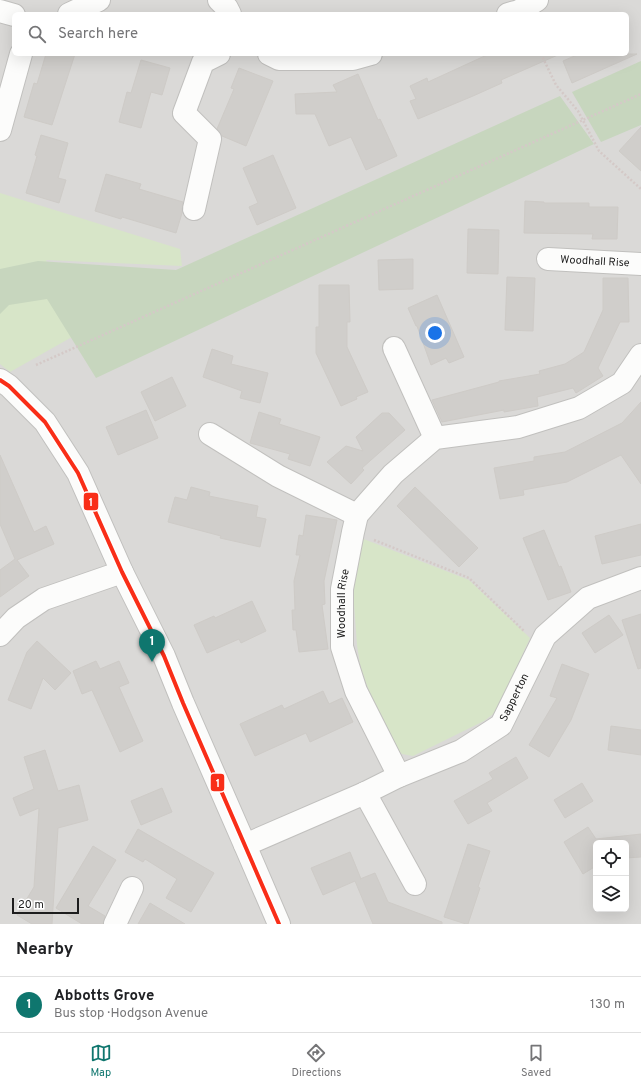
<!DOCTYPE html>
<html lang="en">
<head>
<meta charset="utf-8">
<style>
  :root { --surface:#fff; --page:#f6f6f6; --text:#202124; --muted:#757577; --line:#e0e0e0; --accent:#0f766e }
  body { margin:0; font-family:Overpass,sans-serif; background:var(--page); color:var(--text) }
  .controls { position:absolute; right:12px; bottom:12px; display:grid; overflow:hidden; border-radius:6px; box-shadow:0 4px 16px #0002 }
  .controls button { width:36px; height:36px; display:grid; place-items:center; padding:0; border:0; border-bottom:1px solid var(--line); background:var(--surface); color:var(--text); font:20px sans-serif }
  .scale { position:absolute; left:12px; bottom:10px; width:67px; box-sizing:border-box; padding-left:4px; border:2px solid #1d1d1d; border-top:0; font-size:11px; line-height:14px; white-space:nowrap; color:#1d1d1d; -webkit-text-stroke:3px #fff; paint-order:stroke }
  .you { position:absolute; left:435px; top:333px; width:14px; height:14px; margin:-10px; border:3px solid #fff; border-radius:50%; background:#1a73e8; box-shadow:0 0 0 6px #1a73e833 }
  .badge { display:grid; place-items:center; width:26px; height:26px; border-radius:50%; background:var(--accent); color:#fff; font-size:13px; font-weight:700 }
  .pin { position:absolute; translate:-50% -33px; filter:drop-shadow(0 1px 2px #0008) }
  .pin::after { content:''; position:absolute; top:21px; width:14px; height:12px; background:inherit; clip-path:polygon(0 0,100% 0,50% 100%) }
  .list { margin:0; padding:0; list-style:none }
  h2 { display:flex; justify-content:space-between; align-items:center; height:52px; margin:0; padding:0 16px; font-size:17px }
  h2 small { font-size:13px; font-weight:400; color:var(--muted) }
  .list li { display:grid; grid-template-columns:26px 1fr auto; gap:12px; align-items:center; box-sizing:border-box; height:56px; padding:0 16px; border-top:1px solid var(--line) }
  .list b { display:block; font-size:15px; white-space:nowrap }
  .list p { margin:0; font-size:13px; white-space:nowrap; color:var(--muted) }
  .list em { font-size:13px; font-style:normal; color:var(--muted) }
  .icon { flex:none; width:22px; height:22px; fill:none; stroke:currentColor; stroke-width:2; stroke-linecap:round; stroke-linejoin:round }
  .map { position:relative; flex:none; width:641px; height:924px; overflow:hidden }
  .search { position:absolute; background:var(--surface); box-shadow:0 4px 16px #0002; left:12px; right:12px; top:12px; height:44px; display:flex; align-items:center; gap:10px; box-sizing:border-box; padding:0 14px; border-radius:6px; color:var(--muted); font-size:15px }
  .sheet { height:108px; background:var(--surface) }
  nav { display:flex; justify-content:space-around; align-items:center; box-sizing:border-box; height:56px; border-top:1px solid var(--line); background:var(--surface); font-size:11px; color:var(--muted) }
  nav a { display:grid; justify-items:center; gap:2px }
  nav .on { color:var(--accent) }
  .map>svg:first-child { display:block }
</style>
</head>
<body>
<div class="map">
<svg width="641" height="924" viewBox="0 0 641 924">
  <rect width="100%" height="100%" fill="#ebe9e6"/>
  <path fill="#dad9d7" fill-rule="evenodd" d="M0,0h641v924h-641zM14,14h613v40h-613zM596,843h30v66h-30z"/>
  <g fill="#d7e5c8">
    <path d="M0,193l180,56 2,17 -136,-6 26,77 -62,35 -10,-8z"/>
    <path d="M361,538l108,42 61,58 -33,73 -13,10 -71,35 -11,-2 -5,-5 -18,-33 -18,-46 -4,-25 -4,-55z"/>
  </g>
  <g fill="#c7d6be">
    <path d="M641,61v64l-40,17 -29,-50z"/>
    <path d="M560,96l34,48 -498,234 -49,-79 -38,6 -9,9v-45l38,-8 138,9z"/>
  </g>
  <g fill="#d0cecb" stroke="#cecbc7">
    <path d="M46,54h29l-23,71 -28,-8 10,-34 3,1z"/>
    <path d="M489,54h71l-59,26 1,3 -29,13 -55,23 -8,-18 6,-2 -6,-13 17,-8 1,4z"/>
    <path d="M579,54h58l-65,29 -9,-22z"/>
    <path d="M141,60l29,8 -8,27 -11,-3 -10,36 -22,-6 8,-30 4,1z"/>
    <path d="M239,68l34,13 -27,65 -24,-10 -5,-7 17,-40 -3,-1z"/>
    <path d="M358,74l20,46 2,-1 17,37 -31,14 -15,-33 -22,9 -14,-32h-19l-1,-20 42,-2 -4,-7z"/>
    <path d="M641,127v44l-22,-20z"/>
    <path d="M41,135l27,8 -10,35 8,2 -7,23 -33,-10 11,-37 -2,-1z"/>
    <path d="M273,155l23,53 -39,17 -8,-18 9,-4 -15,-35z"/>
    <path d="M106,174l35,10 -2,5 44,13 -1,11 -6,20 -54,-16 -1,2 -26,-8z"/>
    <path d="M525,201l19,1v1h45v4h29l-1,32h-25l1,-5 -69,-1z"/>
    <path d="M468,229l31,1 -1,44 -31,-1z"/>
    <path d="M413,259v30l-34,1 -1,-30z"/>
    <path d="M507,277l28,1 -2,53 -28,-1z"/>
    <path d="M603,278h25l1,44h-9l-22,46 5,8 -27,17 -3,-5 -36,9 1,9 -34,6v-2l-62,12 -10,-22 67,-18v-1l41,-7 -1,-3 26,-7 19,-12 19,-42z"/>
    <path d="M319,285h30l1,37h-3v25l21,45 -12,5 1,2 -16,7 -25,-53v-26h3z"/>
    <path d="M437,295l27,62 -15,6 -3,-5 -15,7 -14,-39h-1l-8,-18z"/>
    <path d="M212,349l21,7 -2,8 37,9 -8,30 -20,-5 2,-7 -39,-14z"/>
    <path d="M172,377l14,29 -31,15 -14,-29z"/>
    <path d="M641,402v82l-20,-29 -54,27 -44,8 1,5 -24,4 -6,-31 40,-7v-4l31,-5 57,-29z"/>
    <path d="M146,410l12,28 -40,17 -12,-28z"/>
    <path d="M259,412l22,7 -2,5 41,13 -10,29 -22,-7 2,-5 -40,-11z"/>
    <path d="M382,413h7l16,17 -43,38 2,2 -13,14 -24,-22 19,-16 17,5 -7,-14z"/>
    <path d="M0,455l34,77 12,-6 8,18 -37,16 12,16 -29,21v-27l15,-11 -15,-35z"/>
    <path d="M191,487l19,5 -1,4 49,10 -2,11 10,2 -6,28 -40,-9 1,-2 -53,-14 7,-25 12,3z"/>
    <path d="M415,487l63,61 -19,19 -62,-61z"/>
    <path d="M306,515l31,5 -13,61 1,23 -3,1 6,44 -29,3 -3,-22h-3l-1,-20h3l-1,-29 6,-26h-4l3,-20 4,1z"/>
    <path d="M641,524v31l-39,9 -7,-28z"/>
    <path d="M544,530l15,37 2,-1 10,26 -23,8 -25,-62z"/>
    <path d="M252,601l14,30 -25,12 -2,-4 -32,14 -13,-28 20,-9 1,2z"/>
    <path d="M641,614v54l-3,1 -16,-49z"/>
    <path d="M609,615l14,20 -28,18 -13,-20z"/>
    <path d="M37,641l34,32 -16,17 -12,-12 -12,31 -23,-9 19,-48z"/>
    <path d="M96,661l4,8 19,-8 10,22 -10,4 24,54 -23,11 -28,-62 -10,4 -9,-23z"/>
    <path d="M562,664l27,10 -18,46 -22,37 -20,-12 28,-47 -7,-2z"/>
    <path d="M323,691l6,13 13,-6 11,24 -43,20 -4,-9 -51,23 -15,-32 42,-19 2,4z"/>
    <path d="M611,726l30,4v25l-33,-5z"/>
    <path d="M45,750l13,41 21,-6 9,35 -30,8 -6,96h-20l-15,-9 17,-28 5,-79 -19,8 -7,-18 21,-9 -10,-32z"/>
    <path d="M516,757l12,21 -41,25 5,8 -24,13 -14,-23 39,-22 -4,-6z"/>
    <path d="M582,783l11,18 -28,17 -11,-18z"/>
    <path d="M162,788l10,24 -31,13 -10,-24z"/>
    <path d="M588,827l8,12 45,-5v23l-15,1v-15h-30v23l-13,8 -19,-32z"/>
    <path d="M138,829l76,44 -23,39 -25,-14 11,-19 -32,-20 -2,3 -18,-10z"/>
    <path d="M468,844l22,7 -12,36 2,1 -12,36h-2l-22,-7z"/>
    <path d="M93,846l23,14 -28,46 17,10 -2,8h-21l-26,-16z"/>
    <path d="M350,852l11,27h-1l15,-6 13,29 54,20v2h-69l-18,-43 -32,14 -12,-27z"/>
    <path d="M150,903l35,21h-47z"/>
  </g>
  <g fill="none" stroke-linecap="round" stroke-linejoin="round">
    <g stroke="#c1c0be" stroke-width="24">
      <g id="minor">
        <path d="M219,0l8,8 3,6"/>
        <path d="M0,11l14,4"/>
        <path d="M69,14l30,-14"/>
        <path d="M508,14l11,-3 18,-11"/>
        <path d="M269,54l10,5h74l18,-5"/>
        <path d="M0,130l21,-76"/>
        <path d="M194,209l16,-70 -26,-26 19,-51 16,-8"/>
        <path id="s1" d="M548,259l93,5"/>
        <path d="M394,348l41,90"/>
        <path d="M0,380l9,6 36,36 33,51 44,99 42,84 19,47 62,142 34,79"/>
        <path d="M210,434l68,42 79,39"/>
        <path d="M0,635l16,-17 28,-19 78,-27"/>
        <path id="s2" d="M399,776l-43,-85 -14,-44v-58l11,-57 4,-17 36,-41 42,-36 83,-11 61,-19 43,-25 19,-28"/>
        <path d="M365,793l50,91"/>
        <path id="s3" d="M245,845l120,-52 34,-17 62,-25 40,-26 44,-89 43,-38 53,-20"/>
        <path d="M115,924l17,-36"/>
      </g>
    </g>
    <g stroke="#d4c9c7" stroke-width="2.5" stroke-dasharray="2 2" stroke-linecap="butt">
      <path d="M541,54l15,31 22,26 21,40 42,38"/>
      <path d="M36,365l605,-271"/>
      <path d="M374,540l95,38 55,53"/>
    </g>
    <use href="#minor" stroke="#fcfcfb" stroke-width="22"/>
    <g stroke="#fff" stroke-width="7">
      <path id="bus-1" d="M0,380l9,6 36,36 33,51 44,99 42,84 19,47 96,221"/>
    </g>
    <use href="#bus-1" stroke="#f92e18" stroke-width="4"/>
  </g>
  <g text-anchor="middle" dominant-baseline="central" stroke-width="4" stroke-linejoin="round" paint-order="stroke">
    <g font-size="11" fill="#1d1d1d" stroke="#fff">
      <text stroke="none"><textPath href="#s1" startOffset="47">Woodhall Rise</textPath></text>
      <text stroke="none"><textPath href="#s2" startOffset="185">Woodhall Rise</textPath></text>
      <text stroke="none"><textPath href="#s3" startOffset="314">Sapperton</textPath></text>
    </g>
  </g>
  <g stroke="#fff" stroke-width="1.5">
    <rect x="83" y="492" width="16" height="19" rx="4" fill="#f92e18"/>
    <rect x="210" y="773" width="15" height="19" rx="4" fill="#f92e18"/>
  </g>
  <g font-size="11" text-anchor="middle" font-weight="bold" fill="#fff">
    <text x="91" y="506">1</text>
    <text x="218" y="787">1</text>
  </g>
</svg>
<div class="controls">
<button><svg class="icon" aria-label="locate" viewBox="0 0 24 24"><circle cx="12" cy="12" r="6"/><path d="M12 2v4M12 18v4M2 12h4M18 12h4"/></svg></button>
<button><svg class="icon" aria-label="layers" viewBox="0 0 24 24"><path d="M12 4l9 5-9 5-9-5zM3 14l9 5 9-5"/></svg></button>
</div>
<div class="scale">20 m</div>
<div class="you"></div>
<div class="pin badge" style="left:152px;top:662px">1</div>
<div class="search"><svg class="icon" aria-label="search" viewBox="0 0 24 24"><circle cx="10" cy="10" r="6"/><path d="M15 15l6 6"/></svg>Search here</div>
</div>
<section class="sheet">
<h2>Nearby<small></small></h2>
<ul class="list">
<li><span class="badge">1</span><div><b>Abbotts Grove</b><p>Bus stop · Hodgson Avenue</p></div><em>130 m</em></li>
</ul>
</section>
<nav>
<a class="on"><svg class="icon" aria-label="map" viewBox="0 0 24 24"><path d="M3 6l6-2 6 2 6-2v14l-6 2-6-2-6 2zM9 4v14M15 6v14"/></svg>Map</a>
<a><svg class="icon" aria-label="directions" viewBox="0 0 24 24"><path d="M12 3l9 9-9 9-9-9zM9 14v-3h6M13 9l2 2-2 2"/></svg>Directions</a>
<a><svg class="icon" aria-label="saved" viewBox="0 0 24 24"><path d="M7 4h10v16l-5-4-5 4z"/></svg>Saved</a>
</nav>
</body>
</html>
